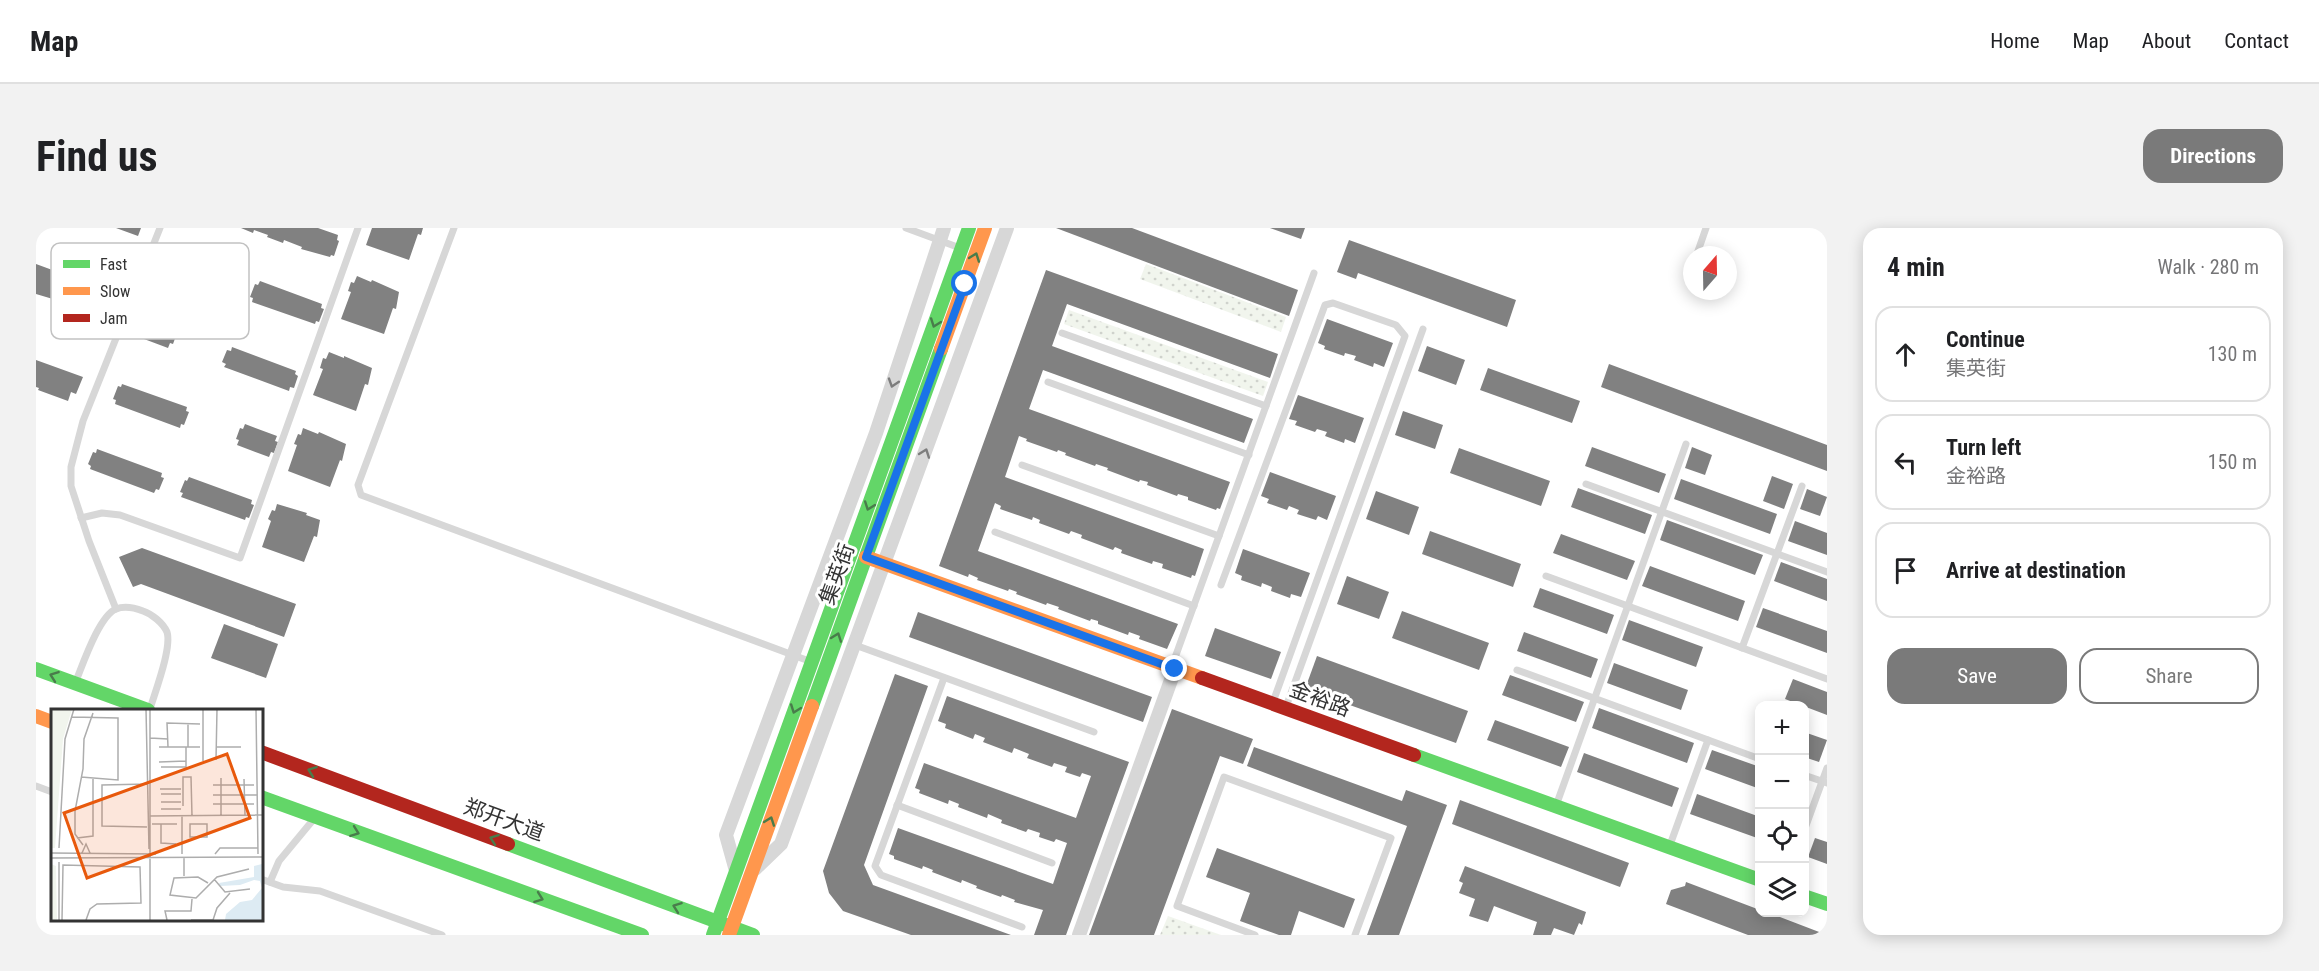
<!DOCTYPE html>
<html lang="en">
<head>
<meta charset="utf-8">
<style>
  :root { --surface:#fff; --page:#f2f2f2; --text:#202124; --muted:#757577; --line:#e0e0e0; --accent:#7a7a7a }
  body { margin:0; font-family:"Roboto Condensed","Noto Sans SC",sans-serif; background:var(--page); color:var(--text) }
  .controls { position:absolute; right:18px; bottom:18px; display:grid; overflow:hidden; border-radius:12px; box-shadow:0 3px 15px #0003 }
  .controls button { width:54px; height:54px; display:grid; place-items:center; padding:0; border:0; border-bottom:2px solid var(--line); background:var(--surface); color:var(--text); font:30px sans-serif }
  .compass { position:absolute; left:1647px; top:18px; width:54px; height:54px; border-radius:50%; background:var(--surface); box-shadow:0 3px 15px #0003; rotate:20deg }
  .stop { position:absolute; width:18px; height:18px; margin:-14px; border:4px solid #1a73e8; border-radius:50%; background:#fff }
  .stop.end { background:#1a73e8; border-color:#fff; box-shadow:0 2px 6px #0008 }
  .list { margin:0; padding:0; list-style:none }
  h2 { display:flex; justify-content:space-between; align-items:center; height:78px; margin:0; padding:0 24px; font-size:26px }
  h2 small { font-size:20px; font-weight:400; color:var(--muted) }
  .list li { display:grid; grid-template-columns:39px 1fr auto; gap:18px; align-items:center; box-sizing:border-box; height:96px; margin:0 12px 12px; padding:0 12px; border:2px solid var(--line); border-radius:18px }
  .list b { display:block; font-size:22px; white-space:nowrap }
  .list p { margin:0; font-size:20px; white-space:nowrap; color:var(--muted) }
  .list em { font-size:20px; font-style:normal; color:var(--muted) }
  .actions { display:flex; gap:12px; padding:18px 24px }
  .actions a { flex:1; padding:14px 0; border:2px solid var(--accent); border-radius:18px; text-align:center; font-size:21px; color:var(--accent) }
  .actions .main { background:var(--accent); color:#fff }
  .icon { flex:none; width:33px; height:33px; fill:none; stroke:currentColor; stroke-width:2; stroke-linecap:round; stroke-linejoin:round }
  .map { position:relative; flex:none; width:1791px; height:707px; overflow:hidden; border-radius:18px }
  header { display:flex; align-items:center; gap:36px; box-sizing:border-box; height:84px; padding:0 30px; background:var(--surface); border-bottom:2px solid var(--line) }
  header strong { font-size:28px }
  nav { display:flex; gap:33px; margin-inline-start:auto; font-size:21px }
  .intro { display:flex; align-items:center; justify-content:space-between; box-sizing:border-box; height:144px; padding:0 36px }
  h1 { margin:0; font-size:42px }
  .button { padding:15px 27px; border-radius:18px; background:var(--accent); color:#fff; font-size:21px; font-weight:700 }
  main { display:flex; gap:36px; padding:0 36px }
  aside { flex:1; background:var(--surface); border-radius:18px; box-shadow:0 3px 15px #0003 }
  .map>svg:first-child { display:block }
</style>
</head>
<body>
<header>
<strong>Map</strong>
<nav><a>Home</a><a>Map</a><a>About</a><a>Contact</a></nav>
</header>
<div class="intro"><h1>Find us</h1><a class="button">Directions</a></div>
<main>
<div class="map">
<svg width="1791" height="707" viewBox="0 0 1791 707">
  <defs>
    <pattern id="grass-dots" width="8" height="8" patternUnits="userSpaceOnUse" patternTransform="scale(1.5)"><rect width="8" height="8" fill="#f1f5ed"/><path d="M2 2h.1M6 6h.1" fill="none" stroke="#cfd2cc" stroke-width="1.8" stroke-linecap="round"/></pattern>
  </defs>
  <rect width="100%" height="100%" fill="#fff"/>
  <g fill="url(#grass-dots)">
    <path d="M1110,36l140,53 -5,15 -141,-53z"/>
    <path d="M1033,82l199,72 -5,14 -199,-72z"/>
    <path d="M1132,688l53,19h-61z"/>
  </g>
  <g fill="#818181">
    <path d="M80,0h25l-3,8z"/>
    <path d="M205,0h77l20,7 -1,5 2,1 -5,15 -3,-1 -1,2 -29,-8 1,-2 -18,-7 -1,3 -16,-6 1,-2 -14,-5 -1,3z"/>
    <path d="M336,0h51l-2,7 -3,-1 -9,26 -43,-15z"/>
    <path d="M1020,0h76l166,62 -9,26z"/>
    <path d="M1234,0h35l-4,11z"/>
    <path d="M1313,12l167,60 -9,27 -149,-54 -2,6 -19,-7z"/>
    <path d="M0,36l79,29 -4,18 -5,-2 -3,9 -30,-11v-2l-37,-11z"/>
    <path d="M1010,42l232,84 -8,24 -203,-74 -15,42 201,73 -9,24 -201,-73 -14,39 201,73 -10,27 -3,-1 -1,2 -28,-10v-3l-10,-3 -1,2 -30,-11 1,-3 -8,-2 -1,2 -32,-12 1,-2 -12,-4 -1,2 -30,-11 1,-2 -8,-3 -1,2 -31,-11 1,-2 -8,-3 -14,41 199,72 -9,27 -3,-1 -1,3 -29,-10 1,-4 -10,-3 -1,3 -31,-11 1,-3 -7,-3 -2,3 -32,-12 1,-3 -11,-4 -2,3 -30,-11 1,-3 -7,-3 -1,3 -32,-11 1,-3 -6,-3 -17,48 200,73 -11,25 -28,-10 1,-3 -11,-4 -1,3 -30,-11v-3l-7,-2 -1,2 -32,-12 1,-2 -12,-4 -1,2 -30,-11 1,-2 -8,-3 -1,2 -31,-11 1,-2 -9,-4 -1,3 -29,-11z"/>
    <path d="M321,48l14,6 1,-2 27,12 -3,17 -3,-1 -9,26 -43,-15 10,-27 -3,-1 3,-9 3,1z"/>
    <path d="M224,53l62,23 -1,4 3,1 -5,13 -3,-1 -1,3 -63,-22 1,-4 -3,-1 5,-13 3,1z"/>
    <path d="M108,87l32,12 -2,5 3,1 -4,11 -3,-1 -2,5 -32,-12 2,-4 -3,-1 4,-12 3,1z"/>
    <path d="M1291,91l66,24 -9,24 -10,-4 -1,4 -19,-7 2,-4 -11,-3 -1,3 -20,-7 1,-3 -7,-3z"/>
    <path d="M1391,118l38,14 -9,25 -38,-14z"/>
    <path d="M196,119l64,24 -1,3 3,2 -4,12 -4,-1 -1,4 -65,-24 2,-3 -4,-2 5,-12 4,1z"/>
    <path d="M293,124l15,6v-2l28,12 -4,17 -3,-1 -9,27 -43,-16 10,-26 -3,-1 3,-10 3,1z"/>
    <path d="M0,132l47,17 -7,17 -5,-2 -3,9 -30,-11 1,-2 -3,-1z"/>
    <path d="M1573,136l218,81v26l-226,-84z"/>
    <path d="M1452,140l92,33 -8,22 -92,-33z"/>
    <path d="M86,156l65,23 -1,4 3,1 -5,13 -3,-1 -1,4 -65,-24 1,-4 -3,-1 5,-13 3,1z"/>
    <path d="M1262,167l66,23 -9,25 -10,-4 -1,4 -19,-7 2,-4 -10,-3 -2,3 -20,-7 2,-4 -8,-2z"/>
    <path d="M1367,183l40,14 -8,24 -40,-14z"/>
    <path d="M209,196l32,12 -2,5 3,1 -4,11 -3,-1 -2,5 -32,-12 2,-5 -3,-1 4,-11 3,1z"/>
    <path d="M267,200l15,6 1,-2 27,12 -4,17 -2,-1 -10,27 -42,-16 9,-26 -3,-1 4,-10 3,1z"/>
    <path d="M1556,219l74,27 -7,19 -74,-27z"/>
    <path d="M1656,219l20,8 -7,20 -20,-7z"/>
    <path d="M1423,220l91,33 -9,25 -91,-33z"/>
    <path d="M61,221l65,24 -1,4 3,1 -5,12 -3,-1 -2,4 -64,-24 1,-3 -3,-2 5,-12 3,1z"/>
    <path d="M1234,244l66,24 -9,24 -9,-4 -2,4 -19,-6 2,-4 -10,-4 -2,4 -20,-7 2,-4 -8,-3z"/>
    <path d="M1736,248l21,8 -9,25 -21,-8z"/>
    <path d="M153,249l63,23 -1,4 3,1 -5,13 -3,-1 -1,3 -64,-23 2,-4 -3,-1 5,-12 2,1z"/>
    <path d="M1645,251l96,35 -7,20 -96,-35z"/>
    <path d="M1542,260l74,27 -7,19 -74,-27z"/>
    <path d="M1771,261l20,8 -7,19 -20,-7z"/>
    <path d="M1340,263l43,16 -10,28 -43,-16z"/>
    <path d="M241,276l30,9 -1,2 14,5 -3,17 -3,-1 -10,26 -42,-15 9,-26 -3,-2 4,-9 3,1z"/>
    <path d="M1631,292l96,35 -8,20 -95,-35z"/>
    <path d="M1759,293l32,12v22l-39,-14z"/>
    <path d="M1394,303l91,33 -8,23 -91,-33z"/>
    <path d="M1525,306l74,27 -8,19 -74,-27z"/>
    <path d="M106,320l154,56 -12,33 -143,-53 -8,3 -14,-30z"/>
    <path d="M1207,321l67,24 -9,24 -10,-3 -1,4 -19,-7 1,-4 -10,-4 -1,4 -20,-7 1,-4 -7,-3z"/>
    <path d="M1745,334l46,17v22l-53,-20z"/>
    <path d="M1614,338l95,35 -7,20 -96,-35z"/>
    <path d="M1311,348l42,16 -10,27 -42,-15z"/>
    <path d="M1504,360l74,27 -7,19 -74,-27z"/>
    <path d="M1727,380l64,23v22l-71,-26z"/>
    <path d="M1366,383l87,32 -10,27 -87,-32z"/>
    <path d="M882,384l234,85 -9,25 -234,-85z"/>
    <path d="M1593,392l74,27 -7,20 -74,-27z"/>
    <path d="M188,396l54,20 -12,34 -55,-20z"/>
    <path d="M1179,400l66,24 -10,27 -66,-23z"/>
    <path d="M1488,404l74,27 -7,19 -74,-27z"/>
    <path d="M1281,428l151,55 -12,32 -151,-54z"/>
    <path d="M1578,435l74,27 -7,20 -74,-27z"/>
    <path d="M859,446l33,12 -64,179 9,20 138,50h-100l-68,-24 -14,-18 -6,-22z"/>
    <path d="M1474,447l74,27 -8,20 -74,-27z"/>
    <path d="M1757,451l34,13v23l-42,-16z"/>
    <path d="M911,468l182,66 -63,173h-32l9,-25 -29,-8 1,-2 -13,-5 -1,2 -25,-9 1,-2 -15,-6 -1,3 -29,-11 1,-2 -10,-4 -1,3 -28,-10v-3l-5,-2 9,-26 155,56 14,-41 -11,-4 -2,3 -15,-5 1,-4 -12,-4 -2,3 -25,-9 1,-3 -14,-6 -1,4 -29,-11 1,-3 -10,-4 -1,4 -29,-11 1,-3 -5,-2 9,-25 152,55 15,-42 -9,-3 -2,4 -15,-5 2,-5 -13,-4 -2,4 -25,-9 2,-4 -15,-6 -2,5 -29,-11 2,-4 -10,-4 -2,5 -28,-11 1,-4 -8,-3z"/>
    <path d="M1563,480l95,35 -7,20 -95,-35z"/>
    <path d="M1136,481l81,30 -10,25 -23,-8 -66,179h-65z"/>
    <path d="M1459,492l74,27 -8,20 -74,-27z"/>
    <path d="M1768,504l23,8 -8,22 -15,-5z"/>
    <path d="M1218,519l148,54 4,-11 41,15 -48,130h-32l40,-109 -160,-60z"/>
    <path d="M1676,522l48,17v22l-55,-20z"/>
    <path d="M1548,525l95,35 -7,19 -95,-35z"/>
    <path d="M1661,566l63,23v22l-70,-25z"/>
    <path d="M1424,572l169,63 -9,24 -168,-63z"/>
    <path d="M1779,610l12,4v22l-19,-7z"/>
    <path d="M1181,620l138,51 -11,29 -45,-17 -8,24h-12l-39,-14 10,-28 -44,-16z"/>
    <path d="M1429,638l121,46 -4,13 -3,-2 -5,12 -20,-7 -3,7h-18l4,-13 -43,-16 -6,16 -19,-6 6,-17 -16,-6 4,-10 -4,-2z"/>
    <path d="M1650,654l74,28v2h7l60,23h-79l-82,-31 5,-14 14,-4z"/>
  </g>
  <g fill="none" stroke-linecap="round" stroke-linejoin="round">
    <g stroke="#d7d7d7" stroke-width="7">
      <path d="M418,0l-96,257 3,10 448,166"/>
      <path d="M870,0l54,20"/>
      <path d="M1661,26l9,-26"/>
      <path d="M1026,105l204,73"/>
      <path d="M1012,154l201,73"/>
      <path d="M986,237l197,71"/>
      <path d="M1550,256l241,88"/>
      <path d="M45,290l21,-5 18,2 120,43 118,-330"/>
      <path d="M959,304l199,74"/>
      <path d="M1510,348l281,103"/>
      <path d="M1185,357l104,-280 8,-2 63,22 9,11 -132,366"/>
      <path d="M80,381l-27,-68 -18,-55v-19l12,-46 77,-193"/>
      <path d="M819,417l239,87"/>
      <path d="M1706,420l60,-162"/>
      <path d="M1136,438l142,-393"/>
      <path d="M1481,442l243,89"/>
      <path d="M908,450l-69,188 6,9 141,52"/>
      <path d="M40,453c7,-17 23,-65 40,-72 8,-3 19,-1 27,2 9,3 20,12 24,21 5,16 -12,60 -17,77"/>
      <path d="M1250,479l137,-378"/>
      <path d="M1768,547l23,8"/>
      <path d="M0,558l16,6"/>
      <path d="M1521,575l129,-359"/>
      <path d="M861,577l155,58"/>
      <path d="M1768,603l23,-63"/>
      <path d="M1634,617l38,-105"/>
      <path d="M225,651l22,8 37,4 122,44"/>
      <path d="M234,654l9,-21 34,-41"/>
      <path d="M1219,707l-78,-29 47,-129 167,61 -36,97"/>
    </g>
    <g stroke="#d7d7d7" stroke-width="14">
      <path d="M719,641l26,-25 226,-616"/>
      <path d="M700,643l-10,-36 150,-402 68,-205"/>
      <path d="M1043,707l96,-266"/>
    </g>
    <g stroke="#63d668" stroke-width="14">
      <path d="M0,441l112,41"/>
      <path d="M776,478l129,-357"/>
      <path d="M1378,527l346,125"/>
      <path d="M225,569l381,138"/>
      <path d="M472,616l245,91"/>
      <path d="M1768,668l23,8"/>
      <path d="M677,707l256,-707"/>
    </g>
    <g stroke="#ff974d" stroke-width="14">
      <path d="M905,121l44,-121"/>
      <path d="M830,329l336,121"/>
      <path d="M0,488l16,6"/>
      <path d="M693,707l83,-229"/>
    </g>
    <g stroke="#b3261e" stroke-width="14">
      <path d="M1166,450l212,77"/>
      <path d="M225,524l247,92"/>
    </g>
  </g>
  <defs><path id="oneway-chevron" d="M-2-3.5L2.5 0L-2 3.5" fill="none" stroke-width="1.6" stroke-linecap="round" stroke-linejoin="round" transform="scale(1.5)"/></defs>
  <g stroke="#497c4b">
    <use href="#oneway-chevron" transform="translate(939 29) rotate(-70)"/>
    <use href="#oneway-chevron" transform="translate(899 95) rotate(110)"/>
    <use href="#oneway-chevron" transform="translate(833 278) rotate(110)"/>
    <use href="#oneway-chevron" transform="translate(801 409) rotate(-70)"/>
    <use href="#oneway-chevron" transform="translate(18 448) rotate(-160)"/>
    <use href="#oneway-chevron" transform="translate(759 481) rotate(110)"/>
    <use href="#oneway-chevron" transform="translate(276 543) rotate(-160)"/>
    <use href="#oneway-chevron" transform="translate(734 593) rotate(-70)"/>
    <use href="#oneway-chevron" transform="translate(319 604) rotate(20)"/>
    <use href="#oneway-chevron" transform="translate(458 611) rotate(-160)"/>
    <use href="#oneway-chevron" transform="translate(503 670) rotate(20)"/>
    <use href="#oneway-chevron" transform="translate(641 679) rotate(-160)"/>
  </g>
  <g stroke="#7d7d7d">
    <use href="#oneway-chevron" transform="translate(857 155) rotate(108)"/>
    <use href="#oneway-chevron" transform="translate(889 225) rotate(-70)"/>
  </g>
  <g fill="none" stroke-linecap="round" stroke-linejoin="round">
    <path stroke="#1a73e8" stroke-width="8" d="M929,56l-99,273 309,112"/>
  </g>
  <g text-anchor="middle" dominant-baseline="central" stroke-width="6" stroke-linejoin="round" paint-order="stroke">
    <g font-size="21" fill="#333" stroke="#fff">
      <text transform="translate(801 346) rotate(-70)">集英街</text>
      <text transform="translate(1284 471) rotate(20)">金裕路</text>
      <text transform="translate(468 592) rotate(20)">郑开大道</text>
    </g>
  </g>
  <g transform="translate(15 481)">
    <rect width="212" height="212" fill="#fff"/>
    <path d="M0,0h21l-9,30 -8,109h-4zM0,155l5,2 1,54h-6z" fill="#f1f5ed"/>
    <path d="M211,155v56h-37l1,-6 14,-12 12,-2 10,-12 -2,-7 -6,-1 -14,5 -20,1 -1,-3 35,-6v-11z" fill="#ddebf3"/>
    <path fill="none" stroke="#adadad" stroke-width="1.5" d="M95,0l3,140M99,0v211M205,0l2,145M21,8l46,1v62l-37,-3M137,14v24M99,29l18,1M108,38h41M117,38l-1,-24 33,1M165,38h25M165,51l1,-51M152,52v-52M108,53l27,-1M110,58h25v-20M170,69v37M193,70l1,36M162,76h41M109,80h21M110,85h20M162,86h44M110,93h20M162,95h41M132,97v-29h8l1,39M110,100h20M99,107l113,-1M131,107v38M101,115h25M110,115v19l15,1M139,115h17v13h-17zM96,118l-45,-1v-41l46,-1M26,129l16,-2v-57M32,136l-8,-11v-23l8,-42 1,-30 9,-26M8,139l6,-109 9,-30M0,144l105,1M31,144l4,-9 4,9M164,145l5,-6h38M0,149l212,-1M8,153v58M133,167v-19M163,170l11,13 25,-3M157,174l-10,-6 -24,1 -4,17 26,3 21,-21 32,-8M11,211l1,-55 77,2 1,36 -44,1 -7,5 -4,11M116,211l-2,-9h26l1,-12M140,211h22M162,211l4,-12 13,-15"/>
    <path fill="#e8590c" fill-opacity="0.15" stroke="#e8590c" stroke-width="3" d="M176,45l23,64 -163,60 -23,-65z"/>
    <rect width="212" height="212" fill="none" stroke="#333" stroke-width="3"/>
  </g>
  <rect x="15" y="15" width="198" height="96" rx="9" fill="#fff" stroke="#c2c2c2" stroke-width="1.5"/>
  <rect x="27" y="32" width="27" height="8" fill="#63d668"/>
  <rect x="27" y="59" width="27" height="8" fill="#ff974d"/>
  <rect x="27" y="86" width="27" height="8" fill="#b3261e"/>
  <g font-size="16" fill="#333">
    <text x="64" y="42">Fast</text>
    <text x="64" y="69">Slow</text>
    <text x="64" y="96">Jam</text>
  </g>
</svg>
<div class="controls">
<button>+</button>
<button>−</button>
<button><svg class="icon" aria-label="locate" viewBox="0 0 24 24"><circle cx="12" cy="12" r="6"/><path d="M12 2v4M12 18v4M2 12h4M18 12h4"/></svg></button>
<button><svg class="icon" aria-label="layers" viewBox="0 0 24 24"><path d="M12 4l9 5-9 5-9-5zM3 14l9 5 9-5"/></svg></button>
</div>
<svg class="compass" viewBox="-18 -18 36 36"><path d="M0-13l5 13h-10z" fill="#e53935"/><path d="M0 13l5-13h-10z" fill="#757577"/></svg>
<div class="stop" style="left:929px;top:56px"></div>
<div class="stop end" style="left:1139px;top:441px"></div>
</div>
<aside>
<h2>4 min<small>Walk · 280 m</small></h2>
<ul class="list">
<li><svg class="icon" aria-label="ahead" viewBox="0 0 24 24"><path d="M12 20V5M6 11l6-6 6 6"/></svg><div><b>Continue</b><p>集英街</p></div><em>130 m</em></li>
<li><svg class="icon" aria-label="left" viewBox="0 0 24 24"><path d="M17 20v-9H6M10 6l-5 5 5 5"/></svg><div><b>Turn left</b><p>金裕路</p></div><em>150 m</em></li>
<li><svg class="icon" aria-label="arrive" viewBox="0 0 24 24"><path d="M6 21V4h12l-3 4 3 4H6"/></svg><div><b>Arrive at destination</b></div></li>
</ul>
<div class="actions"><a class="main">Save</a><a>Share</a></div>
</aside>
</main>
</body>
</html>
